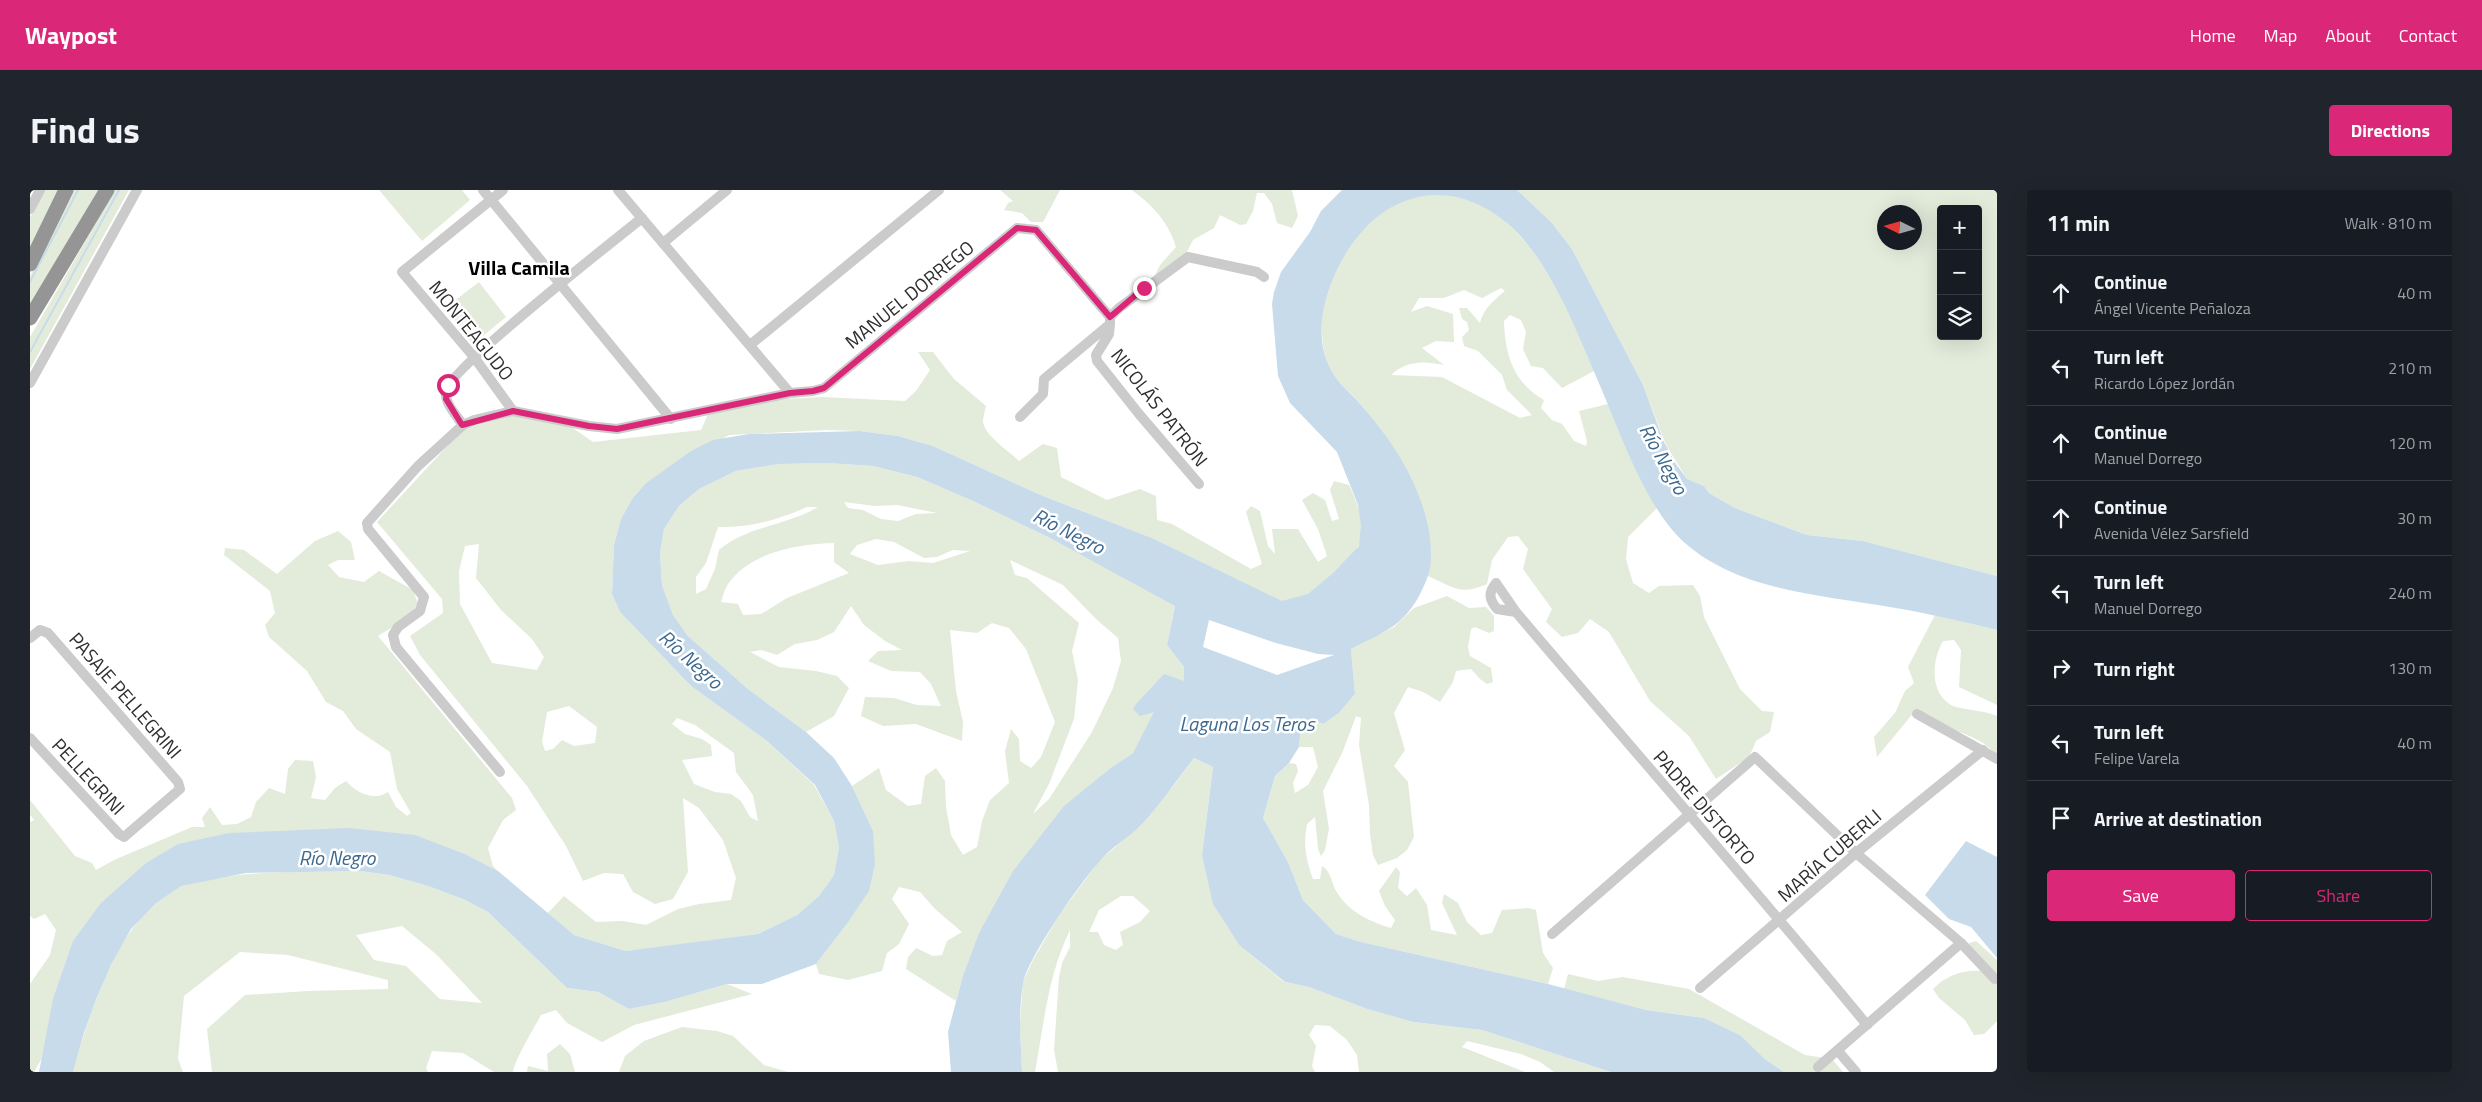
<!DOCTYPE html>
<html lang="en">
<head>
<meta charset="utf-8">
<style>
  :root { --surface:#171b24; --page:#20242c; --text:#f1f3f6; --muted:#9ea1a6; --line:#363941; --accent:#db2777 }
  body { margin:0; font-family:"Titillium Web",sans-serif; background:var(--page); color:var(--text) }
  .controls { position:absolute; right:15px; top:15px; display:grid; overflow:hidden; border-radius:5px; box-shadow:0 5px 20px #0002 }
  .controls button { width:45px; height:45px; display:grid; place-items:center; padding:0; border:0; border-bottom:1px solid var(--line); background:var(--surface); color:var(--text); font:25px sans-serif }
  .compass { position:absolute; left:1847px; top:15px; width:45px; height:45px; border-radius:50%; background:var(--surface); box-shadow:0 5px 20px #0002; rotate:275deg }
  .stop { position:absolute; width:15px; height:15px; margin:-11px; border:4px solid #db2777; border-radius:50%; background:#fff }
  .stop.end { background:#db2777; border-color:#fff; box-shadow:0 1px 5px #0008 }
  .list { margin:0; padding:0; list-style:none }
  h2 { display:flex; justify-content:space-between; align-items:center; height:65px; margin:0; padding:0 20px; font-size:21px }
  h2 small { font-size:16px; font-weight:400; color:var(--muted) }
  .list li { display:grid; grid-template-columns:32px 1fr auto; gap:15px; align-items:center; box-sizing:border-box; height:75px; padding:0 20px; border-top:1px solid var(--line) }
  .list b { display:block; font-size:19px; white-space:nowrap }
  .list p { margin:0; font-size:16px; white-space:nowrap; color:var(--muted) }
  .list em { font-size:16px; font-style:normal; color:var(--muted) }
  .actions { display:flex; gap:10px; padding:15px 20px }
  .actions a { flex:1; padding:11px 0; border:1px solid var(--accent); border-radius:5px; text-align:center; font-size:18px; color:var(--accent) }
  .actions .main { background:var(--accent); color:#fff }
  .icon { flex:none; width:28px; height:28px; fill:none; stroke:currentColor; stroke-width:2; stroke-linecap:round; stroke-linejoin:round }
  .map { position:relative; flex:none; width:1967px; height:882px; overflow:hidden; border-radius:5px }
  header { display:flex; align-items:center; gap:30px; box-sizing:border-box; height:70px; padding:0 25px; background:var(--accent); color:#fff }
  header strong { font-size:24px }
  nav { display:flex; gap:28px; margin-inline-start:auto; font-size:18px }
  .intro { display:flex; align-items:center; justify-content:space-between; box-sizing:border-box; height:120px; padding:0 30px }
  h1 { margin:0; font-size:35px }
  .button { padding:12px 22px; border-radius:5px; background:var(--accent); color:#fff; font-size:18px; font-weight:700 }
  main { display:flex; gap:30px; padding:0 30px }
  aside { flex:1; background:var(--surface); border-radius:5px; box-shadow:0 5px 20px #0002 }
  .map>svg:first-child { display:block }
</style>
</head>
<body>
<header>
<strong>Waypost</strong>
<nav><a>Home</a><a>Map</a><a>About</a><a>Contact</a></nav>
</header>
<div class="intro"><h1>Find us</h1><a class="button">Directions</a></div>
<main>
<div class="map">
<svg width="1967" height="882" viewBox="0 0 1967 882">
  <rect width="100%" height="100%" fill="#fff"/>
  <g fill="#e3ebdb" fill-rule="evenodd">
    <path d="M15,0h15l-30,61v-34z"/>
    <path d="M42,0h28l-70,113v-27z"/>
    <path d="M85,0h14l-99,179v-32z"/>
    <path d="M349,0h83l8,10 -48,41z"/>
    <path d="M970,0h60l-17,32h-12l-9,-9 -18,-3 4,-7 5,-2z"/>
    <path d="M1102,0h160l6,26 -6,12 -15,-5 -5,-19 -8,-11h-7l-4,18 -7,13 -6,1 -20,-10 -6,13 -21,12 -8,16 -32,23 7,-14 16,-18c-8,-26 -23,-41 -44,-57z"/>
    <path d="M1487,0h480v386l-134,-35 -56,-6 -72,-27 -26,-15 -5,-7 -17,-7 -21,-34 -23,-60 -71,-136 -20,-26zM1911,19h37v127h-37zM1854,22h30v30h-30z"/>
    <path d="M1401,4c9,1 19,0 27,2 73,19 110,112 136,175l-32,17 -19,-20 -12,-2 -8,-17 3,-17 -5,-12 -11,-5 -6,6c1,34 9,61 40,79l-3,8 11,12 10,4 12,17 12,5 1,-5 -8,-30 29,-7 49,104 -29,29 -2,22 7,24 16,10 10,-7 34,-1 7,11 4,21 36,72 22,22 12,1 -4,20 -14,9 -7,16 -33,22 -27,-43 -39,-35 -41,-69 -19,-13 -12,14 -16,4 -16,-15 6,-13 -29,-40 5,-20 -10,-13 -10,1 -16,23 -5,24c-27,12 -34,3 -59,-8 12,-63 -26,-122 -64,-168 -11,-14 -27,-24 -35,-41 -9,-20 -9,-54 -3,-75 8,-28 39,-73 65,-87 12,-6 27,-8 40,-11zM1471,98l4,3c-10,8 -22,18 -25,32l-13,-15h-8l3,11 5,3 2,8 -7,7 2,9 14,5 24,24 5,15 25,25 -12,3 -78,-41 -51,-2c16,-15 33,-14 53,-10l-22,-17 14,-7 18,1 -1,-28 -26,-8 -16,6 8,-14h25l20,-8 18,8z"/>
    <path d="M449,92l27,35 -33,27 -28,-36z"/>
    <path d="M888,162h15l21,27 32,27c-1,5 -3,12 -3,16 2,14 26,29 36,39l24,-17 14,4 4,29 46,23 33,-11 16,7 1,24 15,4 79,45 11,-5 -16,-52 5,-6 9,5 8,35 7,8 -3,-25h26l20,33 9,-6 -9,-27 -16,-29 11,-7 12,7 7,21 7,-2 -9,-29 4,-9 15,4c8,17 18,41 10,60 -3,8 -42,44 -51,49 -7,4 -18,5 -26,8l-130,-64 -109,-42 -110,-50 -35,-10 -38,-5 -33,-1 -98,5 -84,49 -13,15 -11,20 -7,26 -2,49 8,18 71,74 76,55 47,44 20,36 5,26 -5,28 -15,21 -22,19 -39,19 -101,14 -31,3 -52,-16 -27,-21 17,-18 32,26 27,-1 23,4 32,-16 21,-5 32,-4 5,-22 -13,-38 -24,-32 -16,-10 5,74 -15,27 -18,5 -22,-12 -10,-18 -19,-1 -21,8 -17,-35 -39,-60 -107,-131 -10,-19 33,-23 -1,-14 -65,-77 88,-95 47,-12 52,7 29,20 108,-12 8,-18 78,-13 35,-2 83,4 11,-10 14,-21zM449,354l-3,34 25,32 31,29 12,18 -7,13 -45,-7 -32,-59 -1,-33 6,-25zM539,516l28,21 -2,16 -21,3 -12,-6 -9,9 -8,2 -3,-9 5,-30zM647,528l18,7 39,28 2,19 17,23 5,26 -8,-4 -9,-16 -10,-7 -16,-2 -21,-8 -12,-24 30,-4 -1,-11 -9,-6 -17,-5 -13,-10z"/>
    <path d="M797,273l46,3 44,11 56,24 77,37 125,67 -8,40 17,22v14l-29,31 -22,41 -21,14 -150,212 -6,22 -50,-32 2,-12 8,-9 17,8 9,-1 5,-14 15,-9 -27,-23 -15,-17 -21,-5 -7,12 17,25 -10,20 -12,9 -5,18 -34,9 -29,-6 -3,-10 30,-39 27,-94 -21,-45 27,-18 7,22 22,16 13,-2 4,-28 11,-8 9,13 1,26 5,28 12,20 14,-8 5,-26 8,-21 19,-17 -4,-32 6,-22 8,10 1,22 11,7 10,-11 14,-35 -29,-73 -17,-21 -17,-5 -15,10 -27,-3 6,61 7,31 -1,19 -46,-17 -33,2 -22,-10 4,-19 29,1 23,7 24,1 -10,-22 -11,-12 -29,-1 -23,-10 10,-10 24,-1 -17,-9 -21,-16 -13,-19 -17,26 -17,8 -22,4 -18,11 -16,-5 -11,2 29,15 37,4 21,5 12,12 -15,28 -28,16 -58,-43 -60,-53 -15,-21 -11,-30 -2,-32 4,-24 15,-23 20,-17 37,-18 43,-7zM814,312l31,4 22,-1 40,8 -21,1 -18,7 -17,-2 -18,-9 -15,-2zM777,317h11c-32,19 -71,19 -99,43l-4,19 -9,20 -10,5v-17l10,-14 12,-36c31,1 60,-7 89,-20zM846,349l18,3 30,16 13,-1 16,-7 17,1 -37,12 -24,-2 -31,4 -28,-11 7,-9zM804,353v19l15,11 -62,25 -26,16 -18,1 -5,-11 -17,-2c2,-6 4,-14 7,-18 22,-32 70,-40 106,-41zM980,370l53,25 33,34 22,19 3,23 -8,27 -21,44 -43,67 -16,15 16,-30 25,-65 4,-39 -6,-29 7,-28 -52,-45 -12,-3z"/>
    <path d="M308,341l13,11 4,18h-17l-10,5 11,12 25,5 15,-11 34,19 5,14 -11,14 -29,18 134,162 4,12 -13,10 -15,28 5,18 5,5 -31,-16 -238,-22 -175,166 -12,59 -8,14h-4v-88l20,-29 6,-25 -11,-16 -11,5 -4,-3v-94l4,-2 -4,-5v-15l45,56 17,7 4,7 18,-10 78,-33h13l-3,-9 8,-11 12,18 15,-1 14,-7 5,-15 13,-14 16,6 3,-25 7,-9 18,1 3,16 -5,21 14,2 10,-12 11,-7c10,11 27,21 42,11l8,15 11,9 4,-3 -14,-24 -7,-37 -34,-23 -13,-18 -17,-9 -19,-31 -38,-34 -4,-12 10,-12 -5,-22 -46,-36 1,-7 19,2 33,24 38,-33z"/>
    <path d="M1417,406l22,12 17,-1 8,9v15l-5,2 -14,-6 -4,2 -3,18 2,9 21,12 2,14 -6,2 -7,-5 -9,-10 -15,2 -3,11 -13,20 -17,-10 -15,-5 -14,26 11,37 -11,16 14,16 6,55 -7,13 -10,8 -19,7 -5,-10 -3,-21 -1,-29 -10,-60 2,-27 -5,-2 -13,35 -20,40 6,38 -4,21 -4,6 -3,-7 -3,-32 -8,7c-4,21 -1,35 6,55h7l2,-13c9,6 9,14 13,23 12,22 33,32 56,39l4,-8 -10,-14 -6,-15 17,-24 4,5 -2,16 9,8 9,-8 11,17 4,25 26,5 -15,-32 2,-9 14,9 9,19 14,13 11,-2 10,-23 26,-2 8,2 7,43 10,15 -5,16 -187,-42 -25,-8 -33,-34 -15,-38 -25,-44 12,-42 14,-13 7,1 2,7 -5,12 2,10 13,-8 10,-18 -5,-20h-14l2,-19 12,-9 10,5 16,-11 16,-19 -4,-45 43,-22 20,-19z"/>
    <path d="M1905,425l62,15v75l-38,-18 2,-37 -7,-10 -11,1c-11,18 -14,51 8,64 10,5 33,5 46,11v40c-13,-17 -31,-21 -50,-29 -11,-5 -21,-11 -32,-16l-38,46 -3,-20 21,-24 10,-22 9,-8 -6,-16z"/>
    <path d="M1164,568l19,9 -11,88 38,91 44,36 25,5 58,22 46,13 69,8 129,42h-57l-14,-10 -19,-8 -54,-13 -5,6 63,25h-166l-2,-17 -10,-15 -17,-14 -15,-1 -6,10 7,11 -4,20 3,6h-257l-4,-22 5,-73 3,-14 8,-16v-17c-22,45 -26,93 -35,142h-13l-2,-48 3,-42 10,-22 25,-43 41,-56 41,-35 34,-41zM1091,706h12l17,15 -10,11 -20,10 3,13 -7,5 -12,-5 -6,-13h-9l10,-22z"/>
    <path d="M330,681l29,4 39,11 35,13 25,13 79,76 31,4 31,17 36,-7 62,-18 25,10 -118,31 -32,17 -35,-19 -11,-13 -15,5c-7,13 -27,46 -28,57h-19l-31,-19 -31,-2 -6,17 2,4h-216l-5,-43 38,-34 63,-4 80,-2v-9l-100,-25 -48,-3 -56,44 -6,63 5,13h-110c16,-58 48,-161 108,-186 11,-5 26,-6 38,-8 46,-8 94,-6 141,-7zM372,736l35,29 45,48 -42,-4 -34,-33 -32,-6 -18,-25z"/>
    <path d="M1946,751l21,19v61l-13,13 -10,1 -9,-15 -26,-22 -6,-9c12,-13 31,-20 48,-18l-12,-28z"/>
    <path d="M1538,784l30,7 25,-4 66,12 116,66 27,4 11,13h-59l-18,-12 -26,-25 -36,-17 -58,-8 -82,-21z"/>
    <path d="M652,837l35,4 16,5 31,29 24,7h-169l6,-16 19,-15z"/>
    <path d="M530,854l10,10 5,18h-48l1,-6 20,5 -1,-17z"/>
  </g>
  <g fill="#c8dbeb" fill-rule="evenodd">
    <path d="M1312,0h175l35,33 20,26 71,136 21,57 12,22 11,15 17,7 5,7 26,15 72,27 56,6 134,35v54c-36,-9 -71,-17 -107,-23 -68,-12 -151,-16 -205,-64 -40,-35 -66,-114 -87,-162 -22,-51 -48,-121 -91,-158 -25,-21 -56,-33 -88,-26 -33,7 -55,28 -73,56 -20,33 -35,80 -15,117 7,14 21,24 31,36 36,41 70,95 69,152 0,11 -4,22 -9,32 -17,36 -38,42 -71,59l4,45 -16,19 -16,11 -10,-5 -12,9 -2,19 -10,16 -14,13 -12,42 25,44 15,38 33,34 25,8 187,42 98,26 58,8 36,17 26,25 18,12h-173l-129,-42 -69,-8 -46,-13 -58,-22 -24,-5 -45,-36 -27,-42 -11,-49 11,-88 -19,-9c-17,22 -33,45 -52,66 -13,14 -31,23 -43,38 -19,21 -72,97 -76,122 -5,30 -2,59 -1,88h-71l-3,-40 14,-53 17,-46 34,-62 51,-65 48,-39 21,-14 21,-41 -14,4 -7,-7 3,-5 28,-30 20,7v-14l-17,-22 8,-39 -125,-68 -77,-37 -56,-24 -44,-11 -46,-3 -48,1 -43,7 -37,18 -20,17 -15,23 -4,24 2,32 11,30 15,21 60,53 58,43 28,26 18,28 21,45 2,33 -6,27 -23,34 -30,39 -54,20h-35l-62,18 -36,7 -31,-17 -31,-4 -79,-76 -25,-13 -35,-13 -39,-11 -29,-4 -114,2 -65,13 -25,17 -25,26 -20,36 -14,32 -13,36 -11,39h-34l14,-73 20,-58 28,-38 45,-40 32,-19 51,-11 120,-5 66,7 52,20 31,16 76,64 52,16 132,-17 39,-19 22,-19 15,-21 5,-28 -5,-26 -19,-36 -48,-44 -76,-55 -71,-74 -8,-18 2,-49 7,-26 11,-20 13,-15 46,-33 22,-11 36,-6 111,-3 38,5 35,10 110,50 109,42 130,63 26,-7 25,-21 26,-27 2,-21 -3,-20 -21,-53 -47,-49 -12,-27 -6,-72 2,-12 7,-20 29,-40 11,-21zM1179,430l67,23 42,11 16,1 -57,20 -74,-28z"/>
    <path d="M1936,651l31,16v101l-26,-31 -22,-8 -24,-24z"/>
  </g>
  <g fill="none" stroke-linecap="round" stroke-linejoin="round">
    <g stroke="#c8dbeb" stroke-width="2">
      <path d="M0,92l48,-92"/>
      <path d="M0,162l89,-162"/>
    </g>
    <g stroke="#cbcbcb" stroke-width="10">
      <path d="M453,0l188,229"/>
      <path d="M473,0l-101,82 72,85 39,54"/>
      <path d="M588,0l172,203"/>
      <path d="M0,19l10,-19"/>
      <path d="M633,53l64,-53"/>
      <path d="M1080,134l-1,10 -13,21 1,6 42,53 60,70"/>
      <path d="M720,155l189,-155"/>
      <path d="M0,193l107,-193"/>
      <path d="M990,227l23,-23 1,-15 66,-55v-7l9,-9 69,-51 69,15 7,5"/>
      <path d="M433,235c-6,-9 -19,-22 -17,-34 2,-21 169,-151 196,-173"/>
      <path d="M1486,422l-19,-3c-8,-10 -9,-16 -1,-26l20,29c117,138 236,273 351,413"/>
      <path d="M0,448l10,-8 8,3 130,149 2,7 -56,48 -5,-3 -89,-96"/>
      <path d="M1887,524l80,45"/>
      <path d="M470,582l-104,-125 -3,-12 5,-8 22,-16 4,-14 -56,-68 -1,-6 51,-57 45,-41 11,-5 39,-9 76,15 28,3 173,-36 23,-2 11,-3 193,-160 19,2 74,87"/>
      <path d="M1522,744l203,-177 101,96 105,90 34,36"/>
      <path d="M1670,798l156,-135 127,-103"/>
      <path d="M1808,861l18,21"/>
      <path d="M1788,877l143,-124"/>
    </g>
    <g stroke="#959595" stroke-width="15">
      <path d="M0,74l36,-74"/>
      <path d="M0,128l77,-128"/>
    </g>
  </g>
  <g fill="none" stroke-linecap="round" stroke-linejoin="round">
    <path stroke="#db2777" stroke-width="6" d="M418,195l-2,14 16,26 51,-14 76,15 28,3 173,-36 23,-2 11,-3 193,-160 19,2 74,87 34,-29"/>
  </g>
  <g text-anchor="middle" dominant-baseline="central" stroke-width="5" stroke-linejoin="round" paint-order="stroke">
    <g font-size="19" fill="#2e2e2e" stroke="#fff">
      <text transform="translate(879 104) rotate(-39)">MANUEL DORREGO</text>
      <text transform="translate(442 140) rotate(51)">MONTEAGUDO</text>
      <text transform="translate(1130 217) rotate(52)">NICOLÁS PATRÓN</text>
      <text transform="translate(96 505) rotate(49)">PASAJE PELLEGRINI</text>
      <text transform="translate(59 586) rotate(47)">PELLEGRINI</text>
      <text transform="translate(1675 617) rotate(49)">PADRE DISTORTO</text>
      <text transform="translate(1799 665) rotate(-41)">MARÍA CUBERLI</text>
    </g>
    <g font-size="20" font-weight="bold" fill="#000" stroke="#fff">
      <text x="489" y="77">Villa Camila</text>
    </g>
    <g font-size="20" font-style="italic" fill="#3d698f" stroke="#fff">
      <text transform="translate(1634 269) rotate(61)">Río Negro</text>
      <text transform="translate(1039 341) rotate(27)">Río Negro</text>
      <text transform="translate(661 469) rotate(42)">Río Negro</text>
      <text x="1217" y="533">Laguna Los Teros</text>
      <text x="307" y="667">Río Negro</text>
    </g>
  </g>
</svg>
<div class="controls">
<button>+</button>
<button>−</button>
<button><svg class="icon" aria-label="layers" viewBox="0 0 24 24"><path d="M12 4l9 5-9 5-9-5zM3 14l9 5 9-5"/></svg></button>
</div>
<svg class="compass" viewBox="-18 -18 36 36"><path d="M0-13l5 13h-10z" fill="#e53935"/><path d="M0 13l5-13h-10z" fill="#9ea1a6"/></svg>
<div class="stop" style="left:418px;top:195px"></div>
<div class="stop end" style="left:1114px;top:98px"></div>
</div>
<aside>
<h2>11 min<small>Walk · 810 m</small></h2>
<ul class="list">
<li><svg class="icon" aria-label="ahead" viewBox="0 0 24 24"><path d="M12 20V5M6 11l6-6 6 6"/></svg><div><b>Continue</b><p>Ángel Vicente Peñaloza</p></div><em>40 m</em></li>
<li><svg class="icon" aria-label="left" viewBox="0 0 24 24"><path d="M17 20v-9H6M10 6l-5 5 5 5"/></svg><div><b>Turn left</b><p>Ricardo López Jordán</p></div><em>210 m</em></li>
<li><svg class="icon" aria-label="ahead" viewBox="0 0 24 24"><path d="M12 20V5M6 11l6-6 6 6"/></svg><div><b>Continue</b><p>Manuel Dorrego</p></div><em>120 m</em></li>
<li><svg class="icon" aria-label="ahead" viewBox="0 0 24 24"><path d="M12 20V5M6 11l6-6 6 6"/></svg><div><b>Continue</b><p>Avenida Vélez Sarsfield</p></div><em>30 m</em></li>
<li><svg class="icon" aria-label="left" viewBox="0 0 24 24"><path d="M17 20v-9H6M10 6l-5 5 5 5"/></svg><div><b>Turn left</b><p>Manuel Dorrego</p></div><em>240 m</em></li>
<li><svg class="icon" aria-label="right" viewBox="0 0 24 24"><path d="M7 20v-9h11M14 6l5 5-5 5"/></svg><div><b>Turn right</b></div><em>130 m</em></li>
<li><svg class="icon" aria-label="left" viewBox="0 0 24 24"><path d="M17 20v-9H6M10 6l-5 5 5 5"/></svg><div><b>Turn left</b><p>Felipe Varela</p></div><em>40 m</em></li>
<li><svg class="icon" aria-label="arrive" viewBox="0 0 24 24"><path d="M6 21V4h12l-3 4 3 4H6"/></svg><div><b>Arrive at destination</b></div></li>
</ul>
<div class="actions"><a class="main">Save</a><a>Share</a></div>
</aside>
</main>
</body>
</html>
